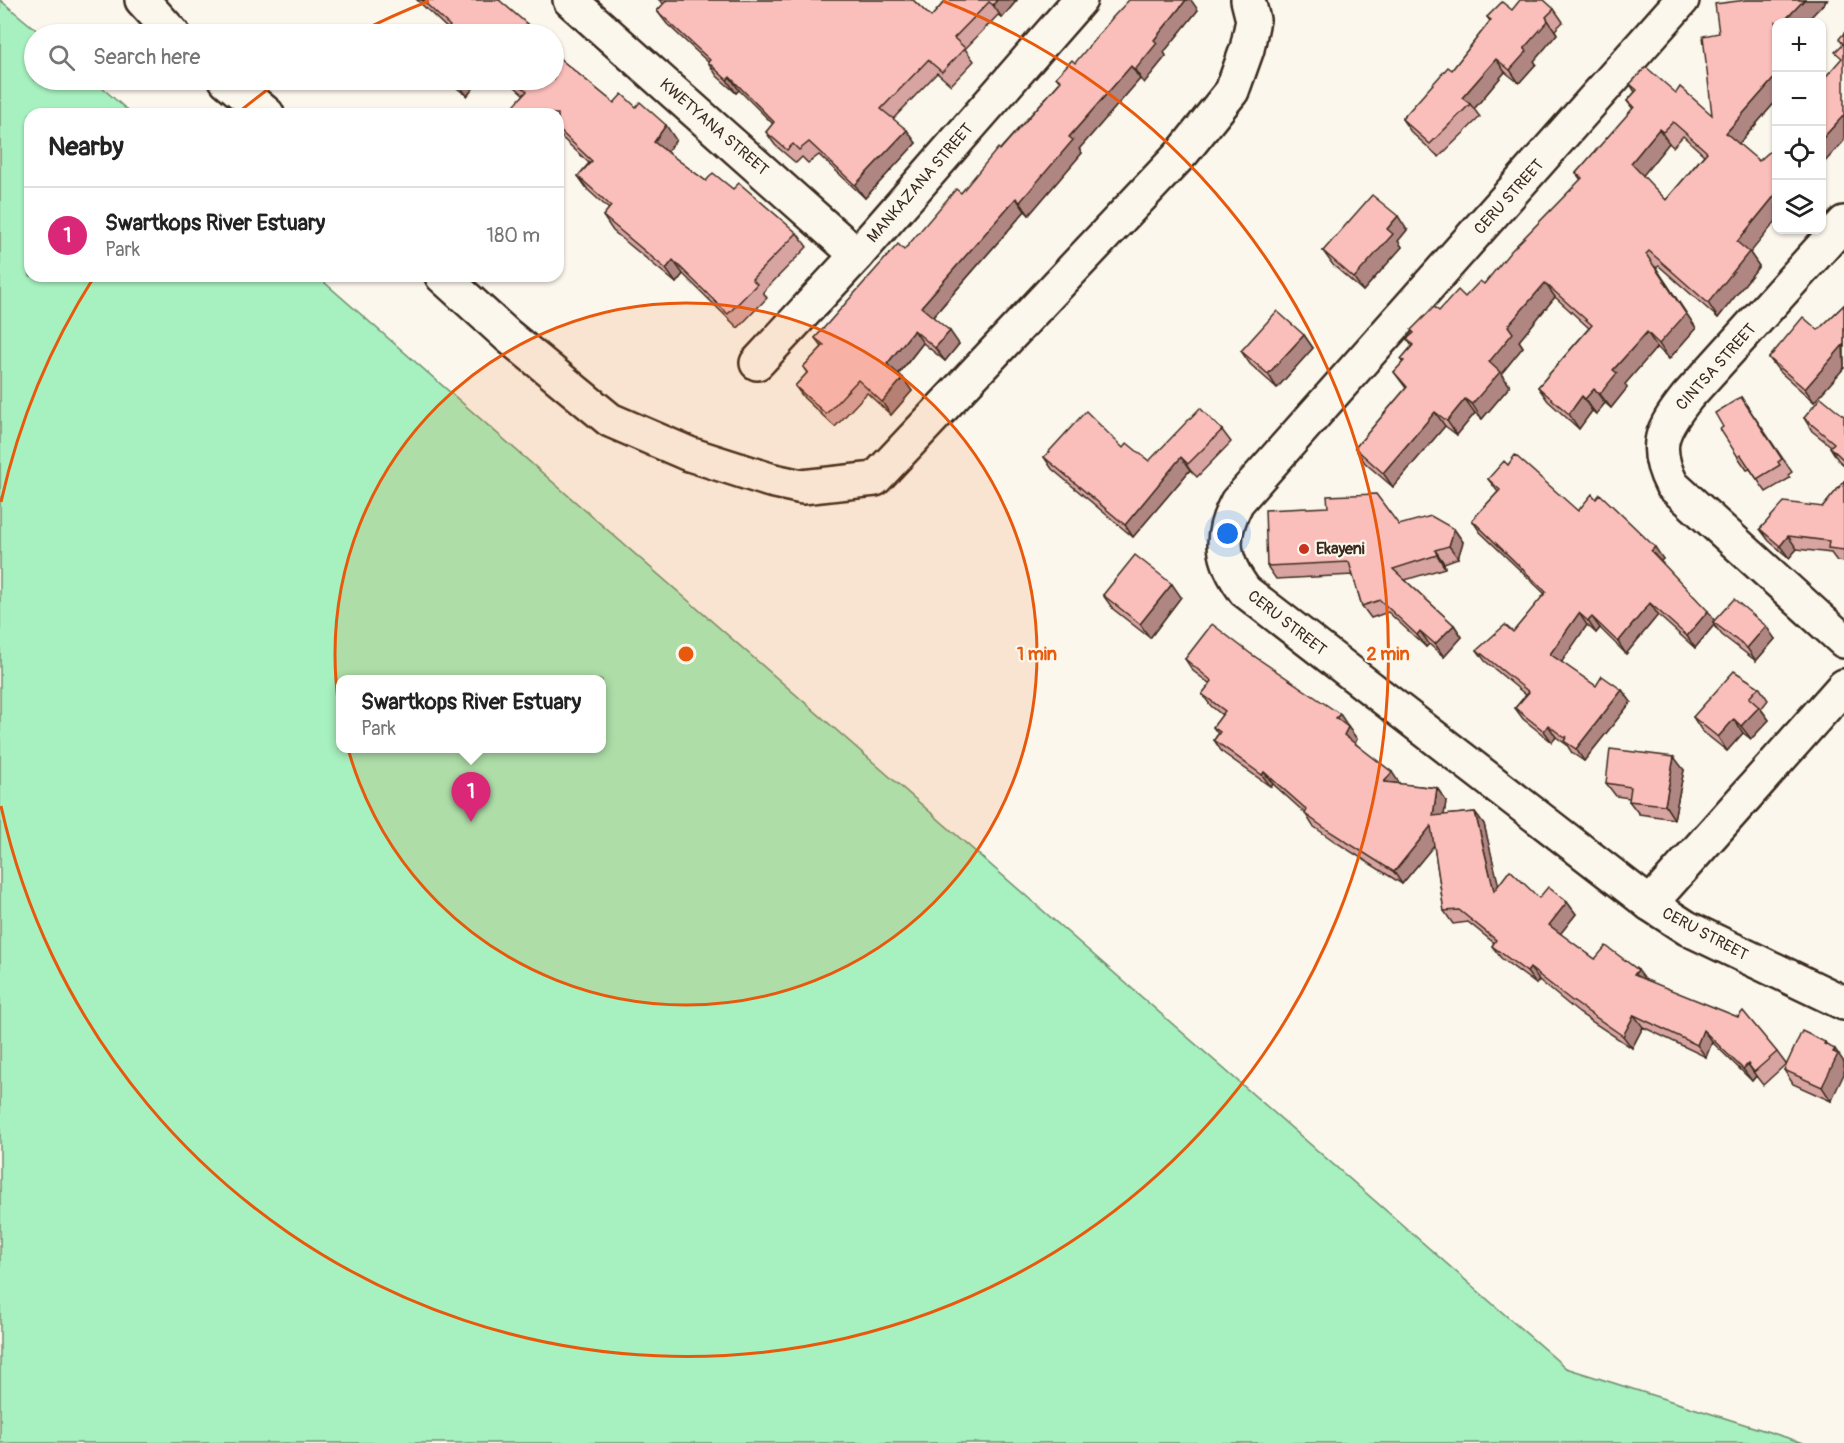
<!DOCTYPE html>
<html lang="en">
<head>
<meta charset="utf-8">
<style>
  :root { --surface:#fff; --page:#f6f6f6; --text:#222; --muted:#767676; --line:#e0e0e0; --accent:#db2777 }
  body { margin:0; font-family:Pangolin,sans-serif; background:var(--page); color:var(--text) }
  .controls { position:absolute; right:18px; top:18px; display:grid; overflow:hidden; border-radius:12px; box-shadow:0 2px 4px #0004 }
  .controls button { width:54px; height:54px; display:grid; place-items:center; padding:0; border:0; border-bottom:2px solid var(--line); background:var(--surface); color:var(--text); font:30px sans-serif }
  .you { position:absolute; left:1228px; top:534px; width:21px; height:21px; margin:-15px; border:4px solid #fff; border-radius:50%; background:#1a73e8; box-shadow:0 0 0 9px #1a73e833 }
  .badge { display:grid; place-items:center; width:39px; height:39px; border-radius:50%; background:var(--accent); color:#fff; font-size:20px; font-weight:700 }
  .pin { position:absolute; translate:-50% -50px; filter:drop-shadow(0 2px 3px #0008) }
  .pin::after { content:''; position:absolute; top:32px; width:21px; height:18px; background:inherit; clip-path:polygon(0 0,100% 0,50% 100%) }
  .popup { position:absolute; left:336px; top:675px; width:270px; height:78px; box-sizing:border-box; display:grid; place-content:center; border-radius:12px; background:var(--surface); filter:drop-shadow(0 2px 4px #0005); font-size:20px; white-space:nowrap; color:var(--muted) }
  .popup b { font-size:22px; color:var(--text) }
  .popup::after { content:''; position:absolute; left:50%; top:100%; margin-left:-12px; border:12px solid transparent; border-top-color:var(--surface) }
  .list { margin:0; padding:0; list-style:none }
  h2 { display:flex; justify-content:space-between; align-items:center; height:78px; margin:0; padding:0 24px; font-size:26px }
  h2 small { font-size:20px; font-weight:400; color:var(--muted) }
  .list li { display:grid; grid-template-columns:39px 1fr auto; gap:18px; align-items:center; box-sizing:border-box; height:96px; padding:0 24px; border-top:2px solid var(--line) }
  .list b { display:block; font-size:22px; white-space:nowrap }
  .list p { margin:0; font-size:20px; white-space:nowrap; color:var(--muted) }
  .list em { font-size:20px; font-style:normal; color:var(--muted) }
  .icon { flex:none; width:33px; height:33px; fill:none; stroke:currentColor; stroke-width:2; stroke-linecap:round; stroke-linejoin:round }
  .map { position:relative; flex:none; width:1844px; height:1443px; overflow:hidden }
  .search { position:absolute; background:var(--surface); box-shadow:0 2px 4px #0004; left:24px; top:24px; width:540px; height:66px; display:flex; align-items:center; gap:15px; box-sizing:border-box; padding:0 21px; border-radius:33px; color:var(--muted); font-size:22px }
  .panel { position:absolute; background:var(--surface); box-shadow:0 2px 4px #0004; left:24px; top:108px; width:540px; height:174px; border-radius:18px }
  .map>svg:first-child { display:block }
</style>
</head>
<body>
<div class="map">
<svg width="1844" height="1443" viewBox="0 0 1844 1443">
  <rect width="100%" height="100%" fill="#fbf7ec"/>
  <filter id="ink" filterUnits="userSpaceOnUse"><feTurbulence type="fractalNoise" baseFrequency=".0167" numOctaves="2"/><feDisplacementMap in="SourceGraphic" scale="12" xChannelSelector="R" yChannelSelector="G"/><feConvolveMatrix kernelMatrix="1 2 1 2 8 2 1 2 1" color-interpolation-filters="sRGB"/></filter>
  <g filter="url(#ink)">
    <path fill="#a7f0bf" stroke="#718d6e" stroke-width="1.5" fill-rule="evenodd" d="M0,0l41,34h-7v46h59l39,34h-102v162h287l1249,1092 238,75h-1804zM340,680h262v68h-262z"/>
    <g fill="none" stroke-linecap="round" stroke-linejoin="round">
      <g stroke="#3b2a1e" stroke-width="38">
        <g id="minor">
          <path d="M142,0l31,34"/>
          <path d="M570,0l287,255"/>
          <path d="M1682,0l-445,502c-18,34 -16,57 8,89l405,313 37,24 157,75"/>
          <path d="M226,80l41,34"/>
          <path d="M1844,223l-157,174c-25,32 -35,49 -15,88l172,156"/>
          <path d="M442,276l66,60 102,84 79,34 81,26 32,7 73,-8 308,-327 49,-61 15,-42 6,-29 -5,-20"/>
          <path d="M757,363l100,-108 223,-255"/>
          <path d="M1650,904l194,-218"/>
        </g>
      </g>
      <use href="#minor" stroke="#fbf7ec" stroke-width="33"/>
    </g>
    <g fill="#d8a4a1" stroke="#3b2a1e" stroke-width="1.5" fill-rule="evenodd">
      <path d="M417,0h82l-51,29z"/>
      <path d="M659,0h254l18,17 15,-17h71l-15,18 -4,-3 -33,34 9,12 -23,24 -14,-12 -44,46 23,24 -51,55 -46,-43 -11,8 -6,-6 -6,6 -21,-18 -9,-13 7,-8 -34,-34 -3,3 -19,-17 -9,-14 -41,-38 -10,-13 7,-7z"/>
      <path d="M1746,0h81l-21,22h-30v79l-37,43 11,109 9,13 -41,52 -59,-52 -3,2 40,60 -27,31 -12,-12 -32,37 2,4 -16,20 -6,-5 -9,11 -4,-3 -13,18 -31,-28 -10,-14 51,-59 -34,-31 -36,44 4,6 -22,27 9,12 -28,33 -7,-6 -18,22 -12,-9 -52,61 -28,-24 -10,-15 51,-60 -12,-16 9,-10 -2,-3 11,-13 -5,-7 32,-28 26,-14 19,-13 97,-104 -5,-7 57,-64 -6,-8 8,-9 -5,-8 46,9 36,22 7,-82zM1683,136l21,19 -38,45 -24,-24 27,-33 4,4z"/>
      <path d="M1554,9l9,13 -8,8 2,4 -23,27 2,3 -17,19 -14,-11 -31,37 6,8 -41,40 -28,-25 -9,-13 50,-49 38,-49 -3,-4 25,-7z"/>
      <path d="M1198,10l-34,42 2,4 -22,27 -4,-4 -61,70 3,4 -53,62 -4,-4 -92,106 26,27 -14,17 -22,-18 -24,31 4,4 9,13 -21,24 -24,-22 -32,34 -31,-29 -9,-12 12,-13 -4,-6 19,-20 -7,-9 146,-145 99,-111 -4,-5 19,-14z"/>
      <path d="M554,49l6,9v1l54,44 22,4 40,33 -9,12 39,29 27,8 64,44 10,14 -44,45 4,6 -29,30 -55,-54 -7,9 -63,-52 -10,-15 6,-7 -21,-19 -10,-14 11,-13 -31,-29v-20l-34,-19 -17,-15h47z"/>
      <path d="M447,80h33l-13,16z"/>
      <path d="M1407,230l-9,11 4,6 -39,44 -30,-26 -10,-14z"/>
      <path d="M1844,305v63l-30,34 -35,-31 -10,-13 49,-28z"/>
      <path d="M1304,335l9,13 -36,40 -27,-24 -9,-13z"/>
      <path d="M1741,397l51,75 -4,3 2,3 -24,14 -16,-23 -3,1 -9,-13 -15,-30z"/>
      <path d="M1844,416v49l-6,-5 -8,-13 1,-1 -19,-15 -8,-13z"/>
      <path d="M1222,430l9,12 -34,35 -7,-7 -57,67 -81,-68 -8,-12 79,-9 26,13z"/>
      <path d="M1508,465l70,46 18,-12 67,60 -3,2 54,60 61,18 -19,22 -34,-26 -8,-10 -19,23 -37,-33 -32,39 -26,-26 -4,5 -9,-8 -26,37 35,24 26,4 9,12 -47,59 -12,-8 -5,-8 -11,-8 -4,5 -29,-23 -8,-11 11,-13 -41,-34 -8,-11 36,-18 32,-38 -65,-62 -8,-12 26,-28 -10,-13z"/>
      <path d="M1844,481v81l-7,-1 -6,-8 -34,-4 -8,9 -20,-17 -9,-12 63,-22z"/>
      <path d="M1399,525l55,4 9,13 -5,16 -14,5 1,5 -40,12 49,45 8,12 -18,20 -15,-13 -3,3 -38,-35 -17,6 -9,-12 -9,-31 -77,4 -9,-13z"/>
      <path d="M1103,595l78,2 -31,41 -37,-29z"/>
      <path d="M1251,654l97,72v1l9,12 -2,4 45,41 37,4 9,13 -2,14 31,-3 9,12 14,61 41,13 28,4 9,12 -16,20 35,25 50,21 132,72 9,12 -23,21 -7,-9 -4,5 -40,-39 -6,15 -63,-30 -11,21 -53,-35 -40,-33 -3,4 -35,-26 -9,-12 2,-3 -26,-21 -15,2 -9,-13 -10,-66 -32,39 -68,-43 -21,-15 -8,-13 -32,-29 -2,3 -49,-35 -8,-12 4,-6 -5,-7 9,-12 -11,-9 -9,-12 8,-10 -17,-13 -8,-12z"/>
      <path d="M1759,687l9,13 -7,9 8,11 -18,19 -8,-6 -16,18 -25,-20 -9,-14z"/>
      <path d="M1684,770l-10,49 -35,-5 -10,-13 1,-3 -14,-2 -10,-13z"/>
      <path d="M1825,1042l3,4 3,55 -38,-17 -9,-14z"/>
    </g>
    <g fill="#b08683" stroke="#3b2a1e" stroke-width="1.5">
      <path d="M997,0h20l-15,18 -9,-13z"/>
      <path d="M1186,0h5l7,10 -34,42 2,4 -22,27 -9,-13 19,-30z"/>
      <path d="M1804,0h23l-21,22h-23z"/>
      <path d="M1546,17l11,17 -23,27 2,3 -17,19 -9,-13z"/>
      <path d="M554,49l6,9 -4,5 -2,-4z"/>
      <path d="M1496,59l9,13 -31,37 -4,-5 -8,-6z"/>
      <path d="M1131,66l9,13 -61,70 3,4 -53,62 -9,-13 49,-65z"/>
      <path d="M1776,76v25l-40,46 -10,-14z"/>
      <path d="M730,77l9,13 -3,3 -9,-13z"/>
      <path d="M459,80h21l-13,16 -10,-14z"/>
      <path d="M1844,115v26l-23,25v-26z"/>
      <path d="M666,125l10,15 -12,17 -10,-15z"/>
      <path d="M1659,129l10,14 -28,35 -10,-15z"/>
      <path d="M907,130l9,13 -51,55 -10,-13z"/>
      <path d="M1776,194v27l-26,32 9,13 -41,52 -10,-15 29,-61z"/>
      <path d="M1016,198l9,13 -95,109 -9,-13z"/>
      <path d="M1398,216l9,14 -9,11 4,6 -39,44 -9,-13 33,-49z"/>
      <path d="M673,260l10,14 -7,9 -10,-14z"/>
      <path d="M1656,268l40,60 -27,31 -10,-15z"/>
      <path d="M1545,283l10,14 -36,44 4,6 -22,27 9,12 -28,33 -10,-15 17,-42 19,-36z"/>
      <path d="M914,330l9,13 -27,34 -9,-13z"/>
      <path d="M950,331l9,13 -14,17 -10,-13z"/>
      <path d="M1647,332l10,15 -32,37 2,4 -16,20 -11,-14 13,-24z"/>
      <path d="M1304,335l9,13 -36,40 -9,-14z"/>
      <path d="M1843,345l1,23 -30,34 -9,-13z"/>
      <path d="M903,378l9,13 -21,24 -9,-13z"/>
      <path d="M1594,389l11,14 -9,11 -11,-15z"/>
      <path d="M1582,396l10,15 -13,18 -10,-15z"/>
      <path d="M1465,399l10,14 -18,22 -10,-14z"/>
      <path d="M1435,412l10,14 -52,61 -10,-14z"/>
      <path d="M1181,457l9,13 -57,67 -8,-12z"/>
      <path d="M1454,529l9,13 -5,16 -9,-12z"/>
      <path d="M1788,536l9,13 -8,9 -9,-12z"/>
      <path d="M1655,547l8,12 -4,4 -8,-12z"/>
      <path d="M1435,550l9,13 1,5 -8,-13z"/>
      <path d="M1172,584l9,13 -31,41 -10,-14z"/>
      <path d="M1650,603l8,12 -32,39 -8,-12z"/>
      <path d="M1708,611l8,12 -3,-1 1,3 -19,23 -8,-12z"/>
      <path d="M1579,613l8,12 -28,41 -9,-12z"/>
      <path d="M1592,617l8,11 -4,5 -8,-12z"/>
      <path d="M1454,625l8,12 -18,20 -9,-13z"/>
      <path d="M1766,626l9,13 -19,22 -9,-13z"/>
      <path d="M1420,631l9,13 -3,3 -9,-12z"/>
      <path d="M1622,690l9,12 -47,59 -8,-12z"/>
      <path d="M1759,707l10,13 -18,19 -10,-13z"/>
      <path d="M1340,714l8,12 -3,4 -9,-12z"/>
      <path d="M1734,719l9,14 -16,18 -9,-14z"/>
      <path d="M1548,725l8,12 -4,5 -8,-11z"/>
      <path d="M1348,727l9,12 -4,9 -9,-13z"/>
      <path d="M1674,757l10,13 -10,49 -9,-14z"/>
      <path d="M1264,772l9,12 -2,3 -9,-12z"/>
      <path d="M1392,772l8,12 -16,-2z"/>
      <path d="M1437,788l9,13 -4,28 -9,-13z"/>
      <path d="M1475,812l9,12 19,79 -9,-12z"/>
      <path d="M1431,826l9,12 -38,46 -8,-12z"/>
      <path d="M1567,902l9,12 -19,24 -8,-13z"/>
      <path d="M1530,968l9,12 -3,4 -9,-12z"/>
      <path d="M1638,970l9,12 -13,-7z"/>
      <path d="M1634,1015l9,12 -11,21 -9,-12z"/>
      <path d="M1703,1030l9,12 -6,15 -9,-12z"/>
      <path d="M1835,1049l9,13v12l-13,27 -9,-14z"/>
      <path d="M1748,1064l8,12 -4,5 -9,-12z"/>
    </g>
    <g fill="#fbbfbb" stroke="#3b2a1e" stroke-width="1.5" fill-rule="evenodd">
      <path d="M422,0h77l40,34h-95l6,-8z"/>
      <path d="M666,0h247l18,17 15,-17h51l-4,5 -4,-3 -35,36 11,10 -23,24 -14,-12 -47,49 26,21 -52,55 -46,-43 -10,8 -6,-6 -6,6 -21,-18 8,-10 -44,-45 -3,3 -19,-18 2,-2 -53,-49 9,-10z"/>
      <path d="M1129,0h57l-32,40 3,3 -22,27 -4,-4 -62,71 4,3 -53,62 -4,-4 -95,109 29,24 -15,17 -21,-18 -27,34 16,14 -21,24 -24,-22 -32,34 -31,-28 13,-14 -5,-5 21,-22 -9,-7 83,-94 6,6 52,-61 5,4 37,-45 2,2 61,-69 -5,-4 16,-17 3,3 38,-46z"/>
      <path d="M1520,0h24l10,9 -8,8 2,4 -24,27 3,3 -17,19 -14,-11 -34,39 8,6 -40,40 -28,-25 46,-52 4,3 39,-50 -4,-3 15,-15 10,8z"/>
      <path d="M1746,0h58l-21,22h-7v54l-50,57 33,28 17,-15v48l-39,48 12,10 -41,51 -59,-52 -3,3 40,60 -27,30 -12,-12 -34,38 4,3 -17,21 -6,-5 -9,10 -3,-3 -13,18 -31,-27 54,-62 -47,-42 -37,43 5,7 -24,29 11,10 -28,32 -7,-5 -18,22 -12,-9 -52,61 -28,-25 52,-61 -13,-15 10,-11 -3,-2 12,-14 -6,-6 7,-6 -3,-3 23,-23 5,4 19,-21 7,7 15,-16 4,3 27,-33 71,-73 -6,-5 58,-66 -7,-6 10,-11 -7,-6 16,-17 30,26 4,-6 32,28 -9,-79 16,-3 -4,-29zM1673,122l34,30 -41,48 -35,-37 28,-34 4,3z"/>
      <path d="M1844,33v82l-23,25v-58l21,-24 -7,-6 8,-8 -4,-5z"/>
      <path d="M554,54l60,49 8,-9 14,13 4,-5 26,23 -12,17 52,39 7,-8 20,16 6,-6 58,50 -45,46 5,5 -29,30 -55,-54 -7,9 -63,-53 8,-10 -33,-30 14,-15 -34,-32v-15h-52l21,-23 -14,-11h41z"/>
      <path d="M1372,195l26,21 -11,13 6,5 -39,44 -31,-27z"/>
      <path d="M1844,305v41l-1,-1 -38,44 -36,-31 34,-41 15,13z"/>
      <path d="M1277,311l27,24 -36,39 -27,-23z"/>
      <path d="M1741,397l41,62 -4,3 2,3 -23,14 -16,-24 -3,2 -18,-28 3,-2 -8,-14z"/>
      <path d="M1821,397l23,19v44l-14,-13 4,-4 -30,-25z"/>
      <path d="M1200,408l22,22 -34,34 -7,-7 -56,68 -81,-68 42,-46 37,37 4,-5 22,18z"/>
      <path d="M1515,455l63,56 14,-17 4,5 4,-5 55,53 -4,4 57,60 -21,25 -37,-33 -32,39 -26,-25 -4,4 -9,-8 -29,41 46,32 6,-10 20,14 -46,59 -12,-8 3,-5 -2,2 -17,-13 -4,6 -29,-23 14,-16 -52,-42 28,-25 8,7 33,-40 -74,-72 28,-30 -12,-11 16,-18 4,4z"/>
      <path d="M1844,481v69l-16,-2 1,-7 -41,-5 -8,10 -20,-17 24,-27 39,5z"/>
      <path d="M1376,494l23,31 32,-9 23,13 -5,17 -14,4 2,5 -44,14 61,56 -19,19 -15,-13 -3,4 -37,-35 -18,6 -13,-44 -82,4 -2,-56 63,-3 -1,-11z"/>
      <path d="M1135,555l37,29 -32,40 -37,-29z"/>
      <path d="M1734,599l32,27 -19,22 -34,-26z"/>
      <path d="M1212,624l39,30 89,60 -4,4 12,9 -4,8 48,37 -8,10 53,6 -4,28 42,-4 19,79 16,-21 29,28 9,-11 19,15 -18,23 46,34 11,-13 32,24 -4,5 104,42 5,-6 34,41 -23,20 -6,-8 -5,5 -40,-39 -6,15 -63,-30 -11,21 -52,-36 -41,-32 -3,4 -35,-26 4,-6 -37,-30 -15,1 -13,-85 -37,46 -68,-43 -21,-15 2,-4 -43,-38 -2,3 -48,-35 6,-8 -7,-5 12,-16 -23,-17 10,-13 -27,-22z"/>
      <path d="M1734,671l25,16 -10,11 10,9 -18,19 -7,-7 -16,18 -25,-20z"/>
      <path d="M1610,749l64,8 -9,48 -36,-4 2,-14 -25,-4z"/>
      <path d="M1802,1031l23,11 -1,2 11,5 -2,3 5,2 -16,33 -38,-17z"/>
    </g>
  </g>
  <circle cx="686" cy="654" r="351" fill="#e8590c" fill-opacity=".12"/>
  <g fill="none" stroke="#e8590c" stroke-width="3">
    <circle cx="686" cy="654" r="351"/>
    <path d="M1 502A702 702 0 0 1 94 277M239 112A702 702 0 0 1 278 82M356 34A702 702 0 0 1 429 1M943 1A702 702 0 1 1 1 806"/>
  </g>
  <circle fill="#c8321e" stroke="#fbf7ec" stroke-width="2" cx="1304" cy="549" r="6"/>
  <g text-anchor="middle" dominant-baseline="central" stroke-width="4.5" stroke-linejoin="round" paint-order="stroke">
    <g font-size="16" fill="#3b2a1e" stroke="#fbf7ec">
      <text transform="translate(714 127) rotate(41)">KWETYANA STREET</text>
      <text transform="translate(920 183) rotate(-49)">MANKAZANA STREET</text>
      <text transform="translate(1509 197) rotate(-48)">CERU STREET</text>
      <text transform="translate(1716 367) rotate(-48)">CINTSA STREET</text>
      <text transform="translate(1287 623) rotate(38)">CERU STREET</text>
      <text transform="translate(1705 934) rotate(28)">CERU STREET</text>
    </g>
    <g font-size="16" font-weight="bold" fill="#3b2a1e" stroke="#fbf7ec" text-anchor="start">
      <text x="1316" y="549">Ekayeni</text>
    </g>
  </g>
  <circle cx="686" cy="654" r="9" fill="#e8590c" stroke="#fbf7ec" stroke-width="3"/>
  <g font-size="18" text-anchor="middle" font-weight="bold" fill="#e8590c" stroke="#fbf7ec" stroke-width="4.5" stroke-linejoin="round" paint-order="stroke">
    <text x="1037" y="660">1 min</text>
    <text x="1388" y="660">2 min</text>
  </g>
</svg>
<div class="controls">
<button>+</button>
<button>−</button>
<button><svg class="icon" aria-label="locate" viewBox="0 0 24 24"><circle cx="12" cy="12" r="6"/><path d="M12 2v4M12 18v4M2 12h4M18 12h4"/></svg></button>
<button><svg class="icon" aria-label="layers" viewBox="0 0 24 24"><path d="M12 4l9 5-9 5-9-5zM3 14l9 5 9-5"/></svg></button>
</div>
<div class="you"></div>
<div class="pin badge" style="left:471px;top:822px">1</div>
<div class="popup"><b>Swartkops River Estuary</b>Park</div>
<div class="search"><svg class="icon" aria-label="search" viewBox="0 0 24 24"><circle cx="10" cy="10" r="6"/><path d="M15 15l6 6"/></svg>Search here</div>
<section class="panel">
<h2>Nearby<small></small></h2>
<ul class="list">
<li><span class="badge">1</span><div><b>Swartkops River Estuary</b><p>Park</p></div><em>180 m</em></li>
</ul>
</section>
</div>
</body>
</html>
